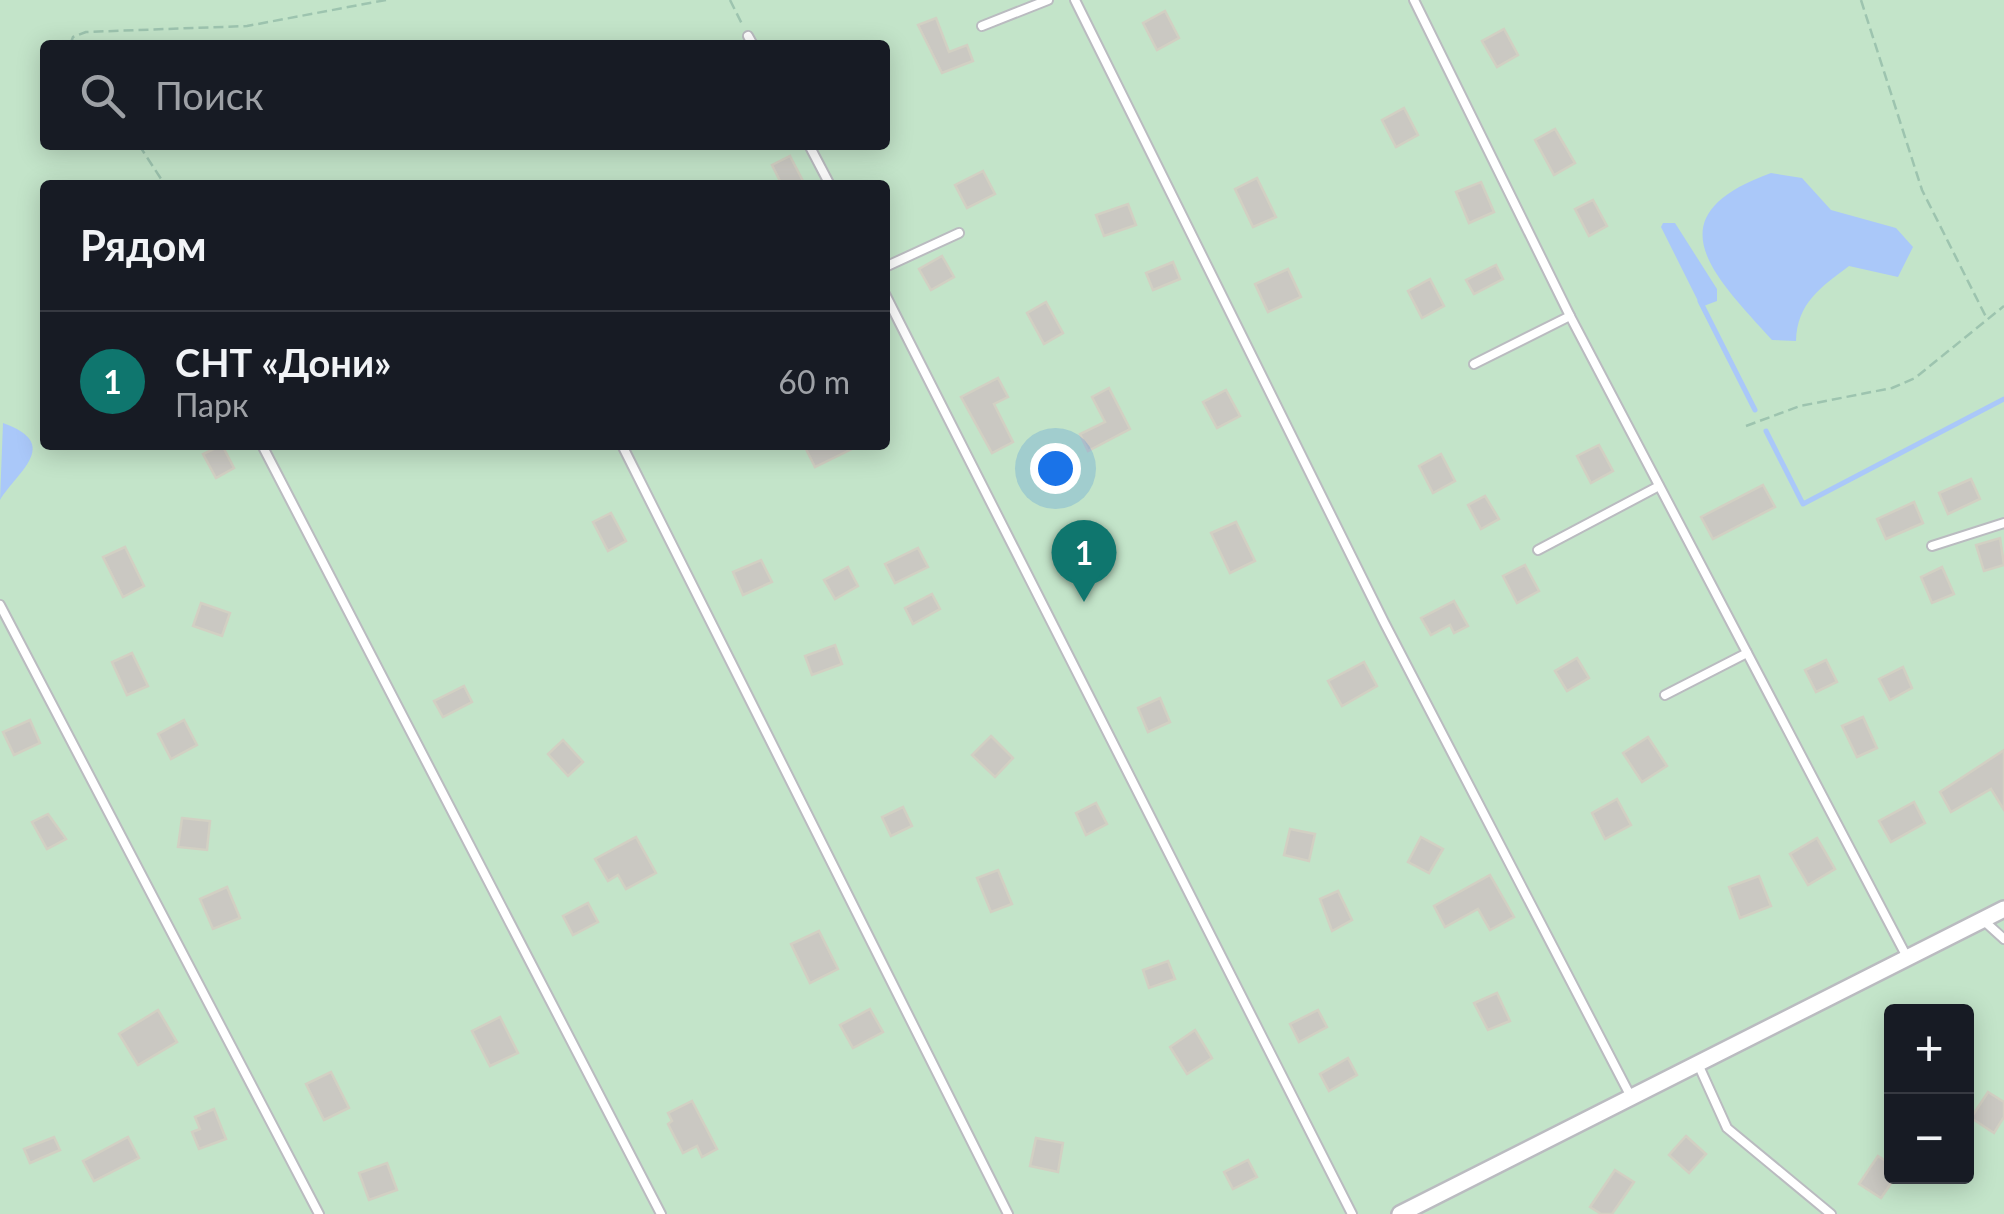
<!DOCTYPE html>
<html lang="ru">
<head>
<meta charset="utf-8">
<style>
  :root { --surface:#171b24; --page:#20242c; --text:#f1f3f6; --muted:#9ea1a6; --line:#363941; --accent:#0f766e }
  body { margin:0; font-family:Lato,sans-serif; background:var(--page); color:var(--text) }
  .controls { position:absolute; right:30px; bottom:30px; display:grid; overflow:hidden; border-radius:10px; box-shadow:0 5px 25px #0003 }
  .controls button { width:90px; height:90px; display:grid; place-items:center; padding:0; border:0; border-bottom:2px solid var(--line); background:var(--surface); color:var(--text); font:50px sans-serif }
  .you { position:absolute; left:1055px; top:468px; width:35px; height:35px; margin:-25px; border:8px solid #fff; border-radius:50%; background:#1a73e8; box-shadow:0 0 0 15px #1a73e833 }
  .badge { display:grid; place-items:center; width:65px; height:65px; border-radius:50%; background:var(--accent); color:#fff; font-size:32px; font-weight:700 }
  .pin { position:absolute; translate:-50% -82px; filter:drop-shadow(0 2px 5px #0008) }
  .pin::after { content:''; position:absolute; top:52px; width:35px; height:30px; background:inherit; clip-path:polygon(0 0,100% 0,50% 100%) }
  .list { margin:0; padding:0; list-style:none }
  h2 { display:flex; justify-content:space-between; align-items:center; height:130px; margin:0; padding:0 40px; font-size:42px }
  h2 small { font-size:32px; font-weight:400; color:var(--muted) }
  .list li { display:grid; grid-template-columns:65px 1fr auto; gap:30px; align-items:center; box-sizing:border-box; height:140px; padding:0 40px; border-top:2px solid var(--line) }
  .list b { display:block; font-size:38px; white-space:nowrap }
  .list p { margin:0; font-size:32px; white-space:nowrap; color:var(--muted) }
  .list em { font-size:32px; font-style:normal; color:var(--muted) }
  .icon { flex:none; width:55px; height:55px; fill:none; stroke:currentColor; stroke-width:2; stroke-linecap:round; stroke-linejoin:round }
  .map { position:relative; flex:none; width:2004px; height:1214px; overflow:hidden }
  .search { position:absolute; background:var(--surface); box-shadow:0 5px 25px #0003; left:40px; top:40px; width:850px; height:110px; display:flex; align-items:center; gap:25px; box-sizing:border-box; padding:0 35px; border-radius:10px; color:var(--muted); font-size:38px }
  .panel { position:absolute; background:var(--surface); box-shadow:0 5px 25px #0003; left:40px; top:180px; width:850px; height:270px; border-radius:10px }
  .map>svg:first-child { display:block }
</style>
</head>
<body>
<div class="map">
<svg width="2004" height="1214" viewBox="0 0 2004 1214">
  <rect width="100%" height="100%" fill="#eeeee5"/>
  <path fill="#c3e4c9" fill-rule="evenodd" d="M0,0h2004v1214h-2004zM45,45h840v100h-840zM45,185h840v260h-840zM1892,1012h74v164h-74z"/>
  <g fill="#aac8f9">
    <path d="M1771,173l31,5 29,32 65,18 17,19 -15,30 -49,-11c-28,21 -52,37 -53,75l-24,-1c-60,-66 -120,-124 -1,-167z"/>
    <path d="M1663,223h12l42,66v12l-16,6 -40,-80z"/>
    <path d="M3,423c59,21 15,48 -3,77z"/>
  </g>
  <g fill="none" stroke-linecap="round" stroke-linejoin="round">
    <g stroke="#aac8f9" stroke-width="5">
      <path d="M1700,301l55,109"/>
      <path d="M1766,431l37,73 201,-105"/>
    </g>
  </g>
  <g fill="#cac8c2" stroke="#d2d0c3" stroke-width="2.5">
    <path d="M1165,11l14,27 -22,12 -14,-27z"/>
    <path d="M936,18l13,34 18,-7 6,16 -31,12 -24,-48z"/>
    <path d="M1504,29l14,26 -21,12 -15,-26z"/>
    <path d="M1404,108l14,27 -22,12 -14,-27z"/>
    <path d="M1555,129l20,34 -21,12 -19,-35z"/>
    <path d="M790,156l13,25 -21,4 -10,-20z"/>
    <path d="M983,171l12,23 -28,14 -12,-23z"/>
    <path d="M1257,178l19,39 -23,10 -18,-38z"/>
    <path d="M1481,182l13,30 -25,11 -13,-31z"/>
    <path d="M1593,200l14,26 -18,10 -14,-27z"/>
    <path d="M1128,204l8,21 -32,11 -8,-21z"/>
    <path d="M942,256l12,21 -23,13 -12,-21z"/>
    <path d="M1173,262l7,17 -27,11 -7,-17z"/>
    <path d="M1496,265l7,14 -29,15 -8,-14z"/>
    <path d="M1288,269l13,28 -33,15 -13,-28z"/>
    <path d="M1430,279l14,27 -22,12 -14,-27z"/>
    <path d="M1046,302l17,31 -19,11 -17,-31z"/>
    <path d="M998,378l10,19 -14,7 19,38 -21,11 -31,-56z"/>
    <path d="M1109,388l21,41 -42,22 -8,-17 25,-12 -13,-25z"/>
    <path d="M1226,390l14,26 -23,12 -14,-26z"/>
    <path d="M222,445l12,23 -18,10 -13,-24z"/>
    <path d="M804,445h56l-45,22z"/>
    <path d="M1599,445l14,26 -22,12 -14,-27z"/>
    <path d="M1441,454l14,27 -22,12 -14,-27z"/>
    <path d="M1971,479l9,20 -32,15 -9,-21z"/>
    <path d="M1763,485l12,22 -62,32 -12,-22z"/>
    <path d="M1485,496l14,23 -18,10 -13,-24z"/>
    <path d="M1914,502l9,21 -37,16 -9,-20z"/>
    <path d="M611,513l15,28 -18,10 -15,-29z"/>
    <path d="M1236,522l19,39 -25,12 -19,-40z"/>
    <path d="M2000,538l4,27 -20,6 -8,-26z"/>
    <path d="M125,547l19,39 -21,11 -20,-40z"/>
    <path d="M918,548l10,19 -33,16 -10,-19z"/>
    <path d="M761,560l11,22 -29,13 -10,-23z"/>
    <path d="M1525,565l14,26 -22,12 -14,-27z"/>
    <path d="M848,567l10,19 -23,13 -11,-19z"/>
    <path d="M1942,567l12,27 -22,9 -11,-26z"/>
    <path d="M932,594l8,15 -27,15 -8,-16z"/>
    <path d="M1454,601l14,25 -14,7 -4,-8 -19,10 -10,-17z"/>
    <path d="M201,603l29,10 -8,23 -29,-10z"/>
    <path d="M835,645l7,19 -30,11 -7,-19z"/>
    <path d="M132,653l16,33 -21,9 -15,-33z"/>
    <path d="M1577,658l12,20 -22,13 -12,-20z"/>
    <path d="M1826,660l11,22 -21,10 -11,-22z"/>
    <path d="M1364,662l13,24 -35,20 -14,-25z"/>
    <path d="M1903,667l9,21 -22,12 -11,-21z"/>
    <path d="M464,686l8,16 -29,15 -9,-16z"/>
    <path d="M1160,698l10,24 -22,10 -10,-24z"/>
    <path d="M1863,717l14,31 -20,9 -15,-31z"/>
    <path d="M30,720l10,23 -26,12 -11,-23z"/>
    <path d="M184,720l13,25 -26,14 -13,-25z"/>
    <path d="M991,736l22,22 -18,19 -23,-22z"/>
    <path d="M1648,737l19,29 -25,16 -19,-29z"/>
    <path d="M563,740l20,22 -15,14 -20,-22z"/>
    <path d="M2004,750v60l-13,-21 -40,23 -11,-20z"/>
    <path d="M1617,799l14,26 -26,14 -13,-26z"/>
    <path d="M1914,802l11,21 -34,19 -12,-21z"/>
    <path d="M1096,803l11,21 -21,11 -10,-22z"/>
    <path d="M903,807l9,19 -21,10 -9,-19z"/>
    <path d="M48,814l18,25 -19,10 -15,-27z"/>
    <path d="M182,818l28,3 -3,29 -29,-3z"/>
    <path d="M1290,829l25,5 -6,27 -25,-6z"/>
    <path d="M636,837l20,36 -30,16 -8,-14 -10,6 -13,-22z"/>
    <path d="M1421,837l22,12 -14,24 -21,-11z"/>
    <path d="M1817,838l18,31 -27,16 -18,-31z"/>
    <path d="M998,870l14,34 -21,8 -14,-34z"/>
    <path d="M1490,875l24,42 -24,13 -12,-21 -33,18 -11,-21z"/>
    <path d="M1759,876l12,30 -31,12 -11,-31z"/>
    <path d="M227,887l13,31 -27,11 -13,-30z"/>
    <path d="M1338,891l14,29 -20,11 -12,-32z"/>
    <path d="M588,903l10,19 -25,13 -10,-19z"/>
    <path d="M819,931l19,38 -28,14 -19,-39z"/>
    <path d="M1168,961l7,18 -26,9 -6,-18z"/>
    <path d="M1497,993l13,28 -22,9 -14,-27z"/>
    <path d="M870,1009l13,23 -30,16 -13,-23z"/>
    <path d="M158,1010l19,32 -39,23 -19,-31z"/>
    <path d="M1318,1010l9,17 -28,15 -9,-18z"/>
    <path d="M500,1017l18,36 -28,13 -18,-35z"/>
    <path d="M1195,1030l17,28 -25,16 -17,-27z"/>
    <path d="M1348,1058l9,17 -28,16 -9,-17z"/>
    <path d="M331,1072l18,36 -25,12 -18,-36z"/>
    <path d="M1988,1092l16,10v15l-10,16 -23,-15z"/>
    <path d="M692,1101l25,48 -15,8 -5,-11 -14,7 -15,-29 4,-3 -4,-8z"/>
    <path d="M214,1109l12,30 -27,10 -7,-17 8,-3 -5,-12z"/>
    <path d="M1686,1136l20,18 -17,19 -20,-18z"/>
    <path d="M54,1137l6,13 -30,13 -6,-14z"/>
    <path d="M128,1137l11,21 -45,23 -11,-20z"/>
    <path d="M1036,1138l27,5 -5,29 -28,-6z"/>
    <path d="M1878,1156l14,9v17l-11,16 -22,-14z"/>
    <path d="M1248,1160l9,17 -24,12 -9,-17z"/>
    <path d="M387,1163l10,27 -28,10 -10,-27z"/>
    <path d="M1615,1170l19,12 -22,32h-11l-11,-7z"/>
  </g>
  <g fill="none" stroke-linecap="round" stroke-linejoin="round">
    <g stroke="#babbc0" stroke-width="12">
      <g id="lane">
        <path d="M1075,0l309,622 246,473"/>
        <path d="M1414,0l156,316 338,643"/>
        <path d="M982,26l66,-26"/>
        <path d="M748,36l5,9"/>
        <path d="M809,145l21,40"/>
        <path d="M885,267l74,-34"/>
        <path d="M885,294l467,920"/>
        <path d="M1474,364l96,-48"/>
        <path d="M262,445l399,769"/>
        <path d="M622,445l386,769"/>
        <path d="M1932,546l72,-23"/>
        <path d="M1538,550l121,-64"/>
        <path d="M0,605l319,609"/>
        <path d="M1665,695l82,-42"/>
        <path d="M1983,920l21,19"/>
        <path d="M1698,1064l29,64 104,86"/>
      </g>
    </g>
    <g stroke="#babbc0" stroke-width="20">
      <path id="street" d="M1400,1214l604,-305"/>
    </g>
    <g stroke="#9dc4af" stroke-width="2.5" stroke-dasharray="10 5" stroke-linecap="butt">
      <path d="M730,0l13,26"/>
      <path d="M1861,0l61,190 64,127"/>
      <path d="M70,45l3,-8 13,-5 161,-6 139,-26"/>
      <path d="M139,145l26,40"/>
      <path d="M1746,426l54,-20 92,-18 23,-10 89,-72"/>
    </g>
    <use href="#lane" stroke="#fff" stroke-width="8"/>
    <use href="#street" stroke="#fff" stroke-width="15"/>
  </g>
</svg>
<div class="controls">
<button>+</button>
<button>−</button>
</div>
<div class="you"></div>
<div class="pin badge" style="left:1084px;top:602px">1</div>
<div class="search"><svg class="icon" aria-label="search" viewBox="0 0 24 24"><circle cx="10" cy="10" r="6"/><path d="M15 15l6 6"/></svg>Поиск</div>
<section class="panel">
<h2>Рядом<small></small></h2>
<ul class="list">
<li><span class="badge">1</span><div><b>СНТ «Дони»</b><p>Парк</p></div><em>60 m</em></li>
</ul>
</section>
</div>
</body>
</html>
